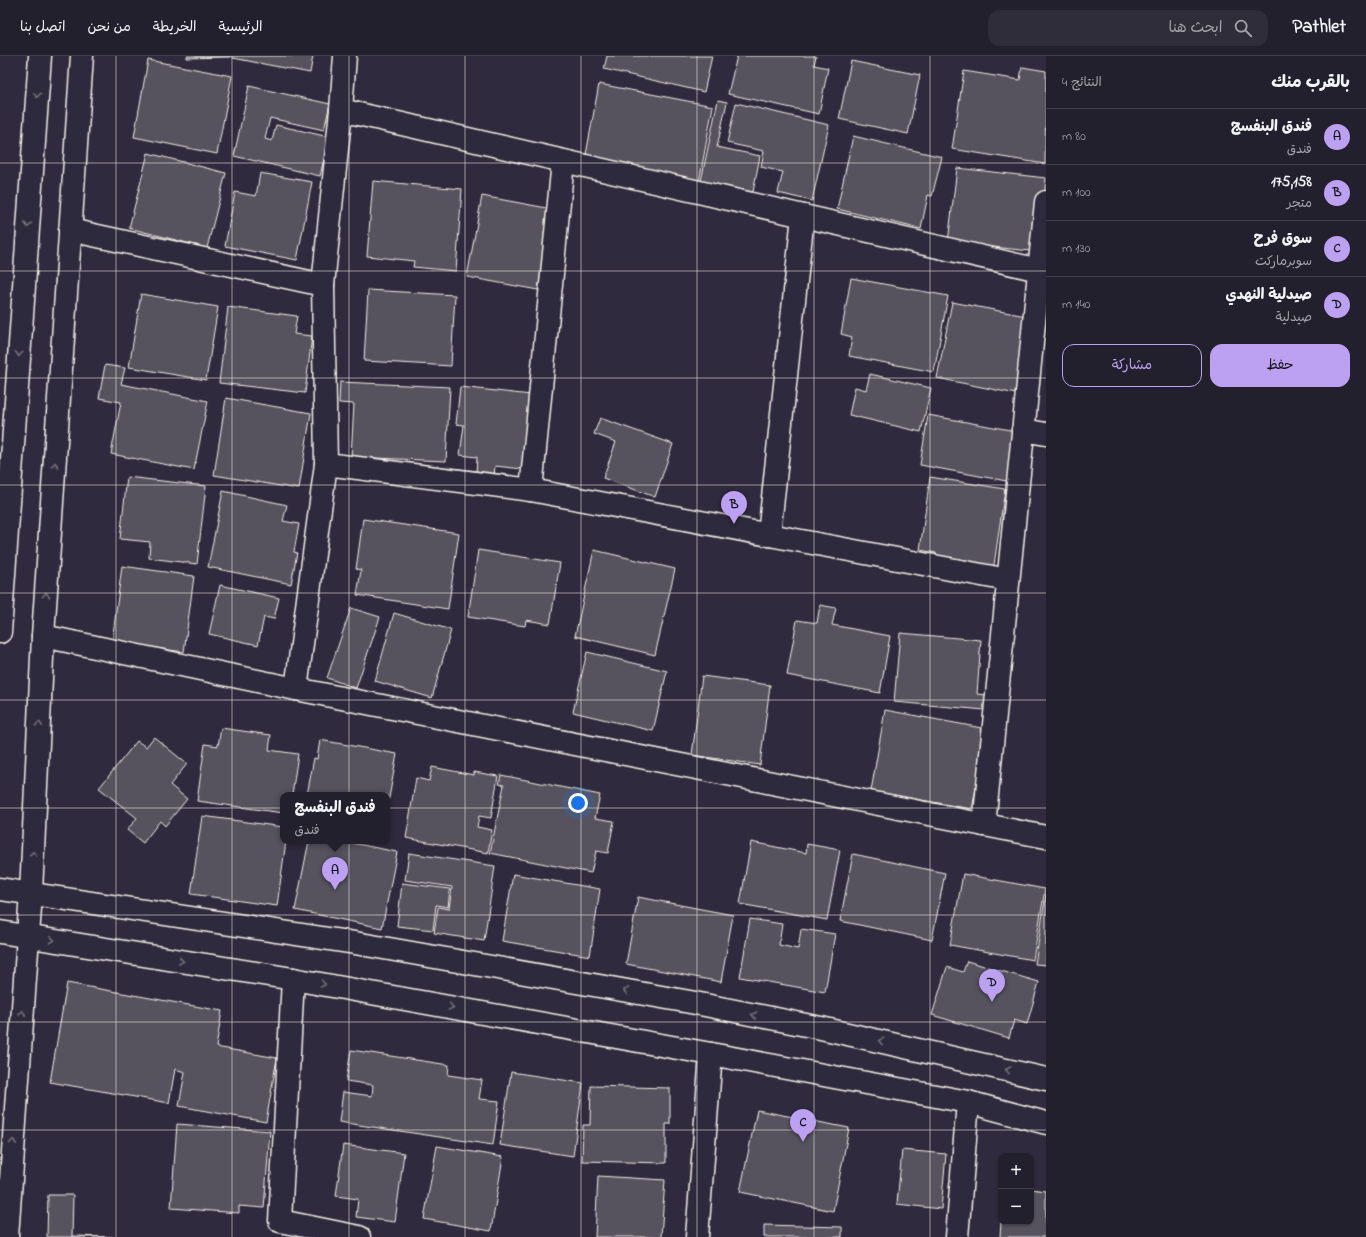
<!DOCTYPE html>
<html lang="ar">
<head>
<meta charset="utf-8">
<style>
  :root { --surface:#23202e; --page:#2f2d3a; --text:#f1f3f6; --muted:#a3a3aa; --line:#403e4a; --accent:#bca0f2 }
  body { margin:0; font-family:"Indie Flower","Playpen Sans Arabic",sans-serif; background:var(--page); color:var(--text); direction:rtl }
  .controls { position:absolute; right:12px; bottom:12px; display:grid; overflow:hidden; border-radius:8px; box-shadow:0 1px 3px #0004 }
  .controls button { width:36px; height:36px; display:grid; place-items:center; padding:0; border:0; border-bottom:1px solid var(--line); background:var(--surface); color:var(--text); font:20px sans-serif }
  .you { position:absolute; left:578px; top:747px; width:14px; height:14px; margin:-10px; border:3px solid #fff; border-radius:50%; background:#1a73e8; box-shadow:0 0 0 6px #1a73e833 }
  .badge { display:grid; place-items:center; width:26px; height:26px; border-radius:50%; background:var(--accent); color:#111; font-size:13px; font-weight:700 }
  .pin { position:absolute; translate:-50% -33px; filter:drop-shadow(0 1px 2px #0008) }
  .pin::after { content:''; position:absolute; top:21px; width:14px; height:12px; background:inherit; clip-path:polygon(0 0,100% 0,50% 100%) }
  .popup { position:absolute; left:280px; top:736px; width:110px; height:52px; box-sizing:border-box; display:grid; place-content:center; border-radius:8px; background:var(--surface); filter:drop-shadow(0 1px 3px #0005); font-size:13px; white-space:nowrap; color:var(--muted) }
  .popup b { font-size:15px; color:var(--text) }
  .popup::after { content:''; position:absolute; left:50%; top:100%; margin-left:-8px; border:8px solid transparent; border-top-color:var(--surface) }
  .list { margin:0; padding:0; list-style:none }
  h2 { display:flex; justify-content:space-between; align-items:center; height:52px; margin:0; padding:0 16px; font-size:17px }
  h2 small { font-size:13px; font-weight:400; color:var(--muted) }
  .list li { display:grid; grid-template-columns:26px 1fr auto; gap:12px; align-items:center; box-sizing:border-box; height:56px; padding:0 16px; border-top:1px solid var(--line) }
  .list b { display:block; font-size:15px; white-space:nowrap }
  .list p { margin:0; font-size:13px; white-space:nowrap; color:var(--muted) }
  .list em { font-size:13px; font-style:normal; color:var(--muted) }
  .actions { display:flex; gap:8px; padding:12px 16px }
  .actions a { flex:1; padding:9px 0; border:1px solid var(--accent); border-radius:12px; text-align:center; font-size:14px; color:var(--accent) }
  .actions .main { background:var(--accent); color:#111 }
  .icon { flex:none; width:22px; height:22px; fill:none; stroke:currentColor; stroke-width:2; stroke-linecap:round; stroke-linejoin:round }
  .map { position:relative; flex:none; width:1046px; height:1181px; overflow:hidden; direction:ltr }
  header { display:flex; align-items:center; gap:24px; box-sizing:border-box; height:56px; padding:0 20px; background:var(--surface); border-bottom:1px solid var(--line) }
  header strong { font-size:19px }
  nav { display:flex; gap:22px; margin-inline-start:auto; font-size:14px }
  .search { width:280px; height:36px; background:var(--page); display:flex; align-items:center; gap:10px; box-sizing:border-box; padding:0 14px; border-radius:12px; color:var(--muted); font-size:15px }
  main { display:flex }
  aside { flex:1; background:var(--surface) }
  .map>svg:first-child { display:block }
</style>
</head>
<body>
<header>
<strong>Pathlet</strong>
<div class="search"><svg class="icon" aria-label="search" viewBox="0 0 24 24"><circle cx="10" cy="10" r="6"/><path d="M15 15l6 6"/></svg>ابحث هنا</div>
<nav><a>الرئيسية</a><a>الخريطة</a><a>من نحن</a><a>اتصل بنا</a></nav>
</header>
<main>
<aside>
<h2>بالقرب منك<small>النتائج: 4</small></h2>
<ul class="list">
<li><span class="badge">A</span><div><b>فندق البنفسج</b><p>فندق</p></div><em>80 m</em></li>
<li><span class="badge">B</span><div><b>175,158</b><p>متجر</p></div><em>100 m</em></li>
<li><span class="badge">C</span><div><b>سوق فرح</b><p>سوبرماركت</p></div><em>130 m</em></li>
<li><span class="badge">D</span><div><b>صيدلية النهدي</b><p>صيدلية</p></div><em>140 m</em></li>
</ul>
<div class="actions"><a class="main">حفظ</a><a>مشاركة</a></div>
</aside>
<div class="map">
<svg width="1046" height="1181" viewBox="0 0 1046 1181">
  <rect width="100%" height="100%" fill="#2f2a3d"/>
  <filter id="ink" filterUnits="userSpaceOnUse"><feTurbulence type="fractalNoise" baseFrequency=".025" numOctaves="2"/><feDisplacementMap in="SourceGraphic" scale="8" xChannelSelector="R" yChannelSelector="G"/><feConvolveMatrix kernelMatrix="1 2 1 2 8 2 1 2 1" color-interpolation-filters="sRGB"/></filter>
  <g filter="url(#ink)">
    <g fill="#56525f" stroke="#f4f1e8">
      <path d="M187,0h44v1l-44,1z"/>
      <path d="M233,0h80l-3,17 -77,-15z"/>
      <path d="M607,0h105l-8,36 -100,-23z"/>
      <path d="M737,0h79l-2,9 14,3 -9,46 -91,-20z"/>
      <path d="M148,4l84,16 -15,78 -83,-17z"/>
      <path d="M851,5l69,14 -12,59 -69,-15z"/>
      <path d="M1022,11l24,4 -1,93 -93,-15 12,-78 56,9z"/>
      <path d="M599,28l114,22 -14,76 -114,-22z"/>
      <path d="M249,30l81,18 -6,26 -54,-12 -5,21 7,2 4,-16 53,12 -9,39 -86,-20z"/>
      <path d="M718,44l9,2 -10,45 43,9 -7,36 -52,-11z"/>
      <path d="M736,47l93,22 -17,76 -34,-8 5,-21 -22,-5 3,-16 -37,-8z"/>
      <path d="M853,80l89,21 -10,39 -4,-1 -7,34 -84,-20z"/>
      <path d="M148,97l78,20 -19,75 -78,-20z"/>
      <path d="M957,112l89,10 -7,74 -91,-10z"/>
      <path d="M260,117l52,9 -15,78 -72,-14 10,-54 21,4z"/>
      <path d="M373,125l89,8 -6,82 -43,-4 1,-6 -47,-5z"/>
      <path d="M482,140l70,13 -14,81 -71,-13z"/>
      <path d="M851,222l97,18 -14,76 -85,-16 3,-19 -11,-3z"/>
      <path d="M368,234l87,5 -4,71 -87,-5z"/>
      <path d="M141,238l77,13 -12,73 -77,-13z"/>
      <path d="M952,246l79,15 -15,77 -79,-16z"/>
      <path d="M228,251l69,9 -3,18 18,2 -7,57 -86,-10z"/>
      <path d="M105,309l20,3 -4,16 87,17 -14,69 -83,-16 10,-52 -22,-4z"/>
      <path d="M870,318l61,14 -10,44 -72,-17 6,-28 11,3z"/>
      <path d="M340,326l110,5 -4,74 -95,-4 3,-53 -15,-1z"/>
      <path d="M460,331l71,8 -8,74 -28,-3 -1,11 -18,-3 1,-17 -17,-2 4,-30 -8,-1z"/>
      <path d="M226,342l85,15 -12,76 -85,-14z"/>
      <path d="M928,359l93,17 -9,50 -92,-17z"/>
      <path d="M600,362l73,26 -18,53 -52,-19 13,-36 -22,-8z"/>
      <path d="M127,421l79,9 -9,78 -48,-6 1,-16 -30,-3z"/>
      <path d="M930,421l75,12 -12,83 -58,-9 1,-10 -16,-3z"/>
      <path d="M223,435l64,14 -4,16 16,3 -5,28 3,1 -6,31 -83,-17z"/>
      <path d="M363,463l96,14 -11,76 -91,-14 4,-25 -5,-1z"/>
      <path d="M478,494l82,13 -10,61 -24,-4 -1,6 -57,-9z"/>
      <path d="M594,494l81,19 -20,86 -80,-19z"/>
      <path d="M122,510l72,10 -10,76 -72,-10z"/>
      <path d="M220,529l59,13 -5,21 -10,-2 -6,28 -49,-11z"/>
      <path d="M820,549l16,3 -4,17 58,11 -10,57 -93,-18 10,-55 20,3z"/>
      <path d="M351,552l29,9 -24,71 -29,-10z"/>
      <path d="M394,557l57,17 -19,68 -57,-17z"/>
      <path d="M900,577l81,7 -4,54 9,1 -1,15 -91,-8z"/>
      <path d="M587,596l80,19 -14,60 -80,-19z"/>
      <path d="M702,620l68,9 -10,80 -68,-10z"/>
      <path d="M885,654l102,19 -15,80 -101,-18z"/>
      <path d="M221,672l50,7 -2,15 29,4 -6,41h-9v18l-86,-12 8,-57 13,2z"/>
      <path d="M154,681l33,27 -17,21 17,14 -22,27 -5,-5 -17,22 -16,-13 10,-12 -38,-30 38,-47 9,6z"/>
      <path d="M320,684l77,14 -10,55v-14h-80l7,-37 3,1z"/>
      <path d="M432,711l42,8v-3l24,4 -7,42 -12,-2 -2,11 15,3 -4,23 -82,-15 10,-60 13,3z"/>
      <path d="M501,719l99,20 -5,23 19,3 -6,32 -12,-2 -5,22 -101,-20 14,-68 -5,-1z"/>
      <path d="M202,760l81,11v14h3l-9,65 -86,-12z"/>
      <path d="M309,785h33l55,11 -15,76 -87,-18z"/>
      <path d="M751,786l55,11 1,-9 33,6 -13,70 -87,-16z"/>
      <path d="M409,797l86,13 -11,75 -50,-8 4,-26 11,2 3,-22 -47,-7z"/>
      <path d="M853,798l92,19 -13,67 -92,-19z"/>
      <path d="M513,818l87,15 -10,67 -88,-15z"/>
      <path d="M963,818l82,15 -12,71 -83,-15z"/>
      <path d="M402,827l48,6 -2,18 -12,-2 -3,25 -36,-4z"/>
      <path d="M1046,838v71l-11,-1z"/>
      <path d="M638,841l95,18 -12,67 -95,-18z"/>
      <path d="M750,863l32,5 -3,21 19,4 3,-20 34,5 -10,58 -85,-15z"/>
      <path d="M967,905l72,21 -12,42 -13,-4 -5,18 -77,-23 15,-48 16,5z"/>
      <path d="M67,927l155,28 -6,36 61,11 -11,64 -87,-16 6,-34 -10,-3 -6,34 -119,-21z"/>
      <path d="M351,994l98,15 -1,10 34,5 -3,19 20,2 -6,44 -154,-23 4,-30 29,4 1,-11 -27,-4z"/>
      <path d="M511,1016l72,11 -10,73 -73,-11z"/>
      <path d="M591,1030l79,2v36h-4v39l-84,-2 1,-36h7z"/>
      <path d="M757,1054l92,18 -16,83 -93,-19z"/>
      <path d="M177,1068l93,7 -6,77 -25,-2v7l-68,-5z"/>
      <path d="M343,1089l61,8 -9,69 -39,-5 2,-18 -22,-3z"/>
      <path d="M437,1090l66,11 -12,74 -67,-12z"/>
      <path d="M902,1094l44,4 -5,55 -44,-5z"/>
      <path d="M598,1120l67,4 -4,57h-66z"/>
      <path d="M1031,1133l15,2v46h-46l1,-15h30z"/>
      <path d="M48,1139h25l-1,41 41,1h-66z"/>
      <path d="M764,1169l78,2v10h-78z"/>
    </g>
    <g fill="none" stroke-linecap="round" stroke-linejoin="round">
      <g stroke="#f4f1e8" stroke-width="25">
        <g id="minor">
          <path d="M341,54l698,160"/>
          <path d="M70,174l253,55"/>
          <path d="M1023,374l23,4"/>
          <path d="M326,408l205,26 477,90"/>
          <path d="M531,434l32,-329"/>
          <path d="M769,479l34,-319"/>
          <path d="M0,576l40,-576"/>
          <path d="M43,580l253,53 750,148"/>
          <path d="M296,633l30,-225 -3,-179 18,-175 4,-54"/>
          <path d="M984,769l62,-623"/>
          <path d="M293,923l-13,242 79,16"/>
          <path d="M7,1181l24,-344 12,-257 39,-580"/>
          <path d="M697,1181l14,-183"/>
          <path d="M957,1181l11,-135"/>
        </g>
      </g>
      <g stroke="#f4f1e8" stroke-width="25">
        <g id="major">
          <path d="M0,833l355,54 335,59 131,26 225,51"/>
          <path d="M0,876l293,47 418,75 257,48 78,21"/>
        </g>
      </g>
      <use href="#minor" stroke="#2f2a3d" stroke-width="22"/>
      <use href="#major" stroke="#2f2a3d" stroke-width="22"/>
    </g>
    <defs><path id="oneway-chevron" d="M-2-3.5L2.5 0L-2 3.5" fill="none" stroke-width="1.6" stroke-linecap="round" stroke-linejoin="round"/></defs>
    <g stroke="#747079">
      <use href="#oneway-chevron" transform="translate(37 39) rotate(94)"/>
      <use href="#oneway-chevron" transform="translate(28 169) rotate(94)"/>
      <use href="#oneway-chevron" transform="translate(19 298) rotate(94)"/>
      <use href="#oneway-chevron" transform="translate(55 409) rotate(-86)"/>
      <use href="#oneway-chevron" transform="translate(46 539) rotate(-86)"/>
      <use href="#oneway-chevron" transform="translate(39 668) rotate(-87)"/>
      <use href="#oneway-chevron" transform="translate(33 798) rotate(-87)"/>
      <use href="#oneway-chevron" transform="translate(52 884) rotate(9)"/>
      <use href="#oneway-chevron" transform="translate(181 905) rotate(9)"/>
      <use href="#oneway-chevron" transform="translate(323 928) rotate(10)"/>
      <use href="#oneway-chevron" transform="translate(626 935) rotate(-170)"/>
      <use href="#oneway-chevron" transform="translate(451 951) rotate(10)"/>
      <use href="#oneway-chevron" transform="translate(22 957) rotate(-86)"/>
      <use href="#oneway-chevron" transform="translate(754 959) rotate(-169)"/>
      <use href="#oneway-chevron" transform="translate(881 985) rotate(-167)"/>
      <use href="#oneway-chevron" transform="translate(1008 1014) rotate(-167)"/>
      <use href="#oneway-chevron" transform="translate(13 1086) rotate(-86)"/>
    </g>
  </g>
  <path fill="none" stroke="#f4f1e8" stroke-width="1" stroke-opacity="0.55" d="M116,0v1181M232,0v1181M349,0v1181M465,0v1181M581,0v1181M697,0v1181M814,0v1181M930,0v1181M0,107h1046M0,215h1046M0,322h1046M0,429h1046M0,537h1046M0,644h1046M0,752h1046M0,859h1046M0,966h1046M0,1074h1046"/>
</svg>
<div class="controls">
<button>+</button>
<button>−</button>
</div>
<div class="you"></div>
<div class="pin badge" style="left:335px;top:834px">A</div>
<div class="popup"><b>فندق البنفسج</b>فندق</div>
<div class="pin badge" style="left:734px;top:468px">B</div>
<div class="pin badge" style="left:803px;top:1086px">C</div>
<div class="pin badge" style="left:992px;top:946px">D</div>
</div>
</main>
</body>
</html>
